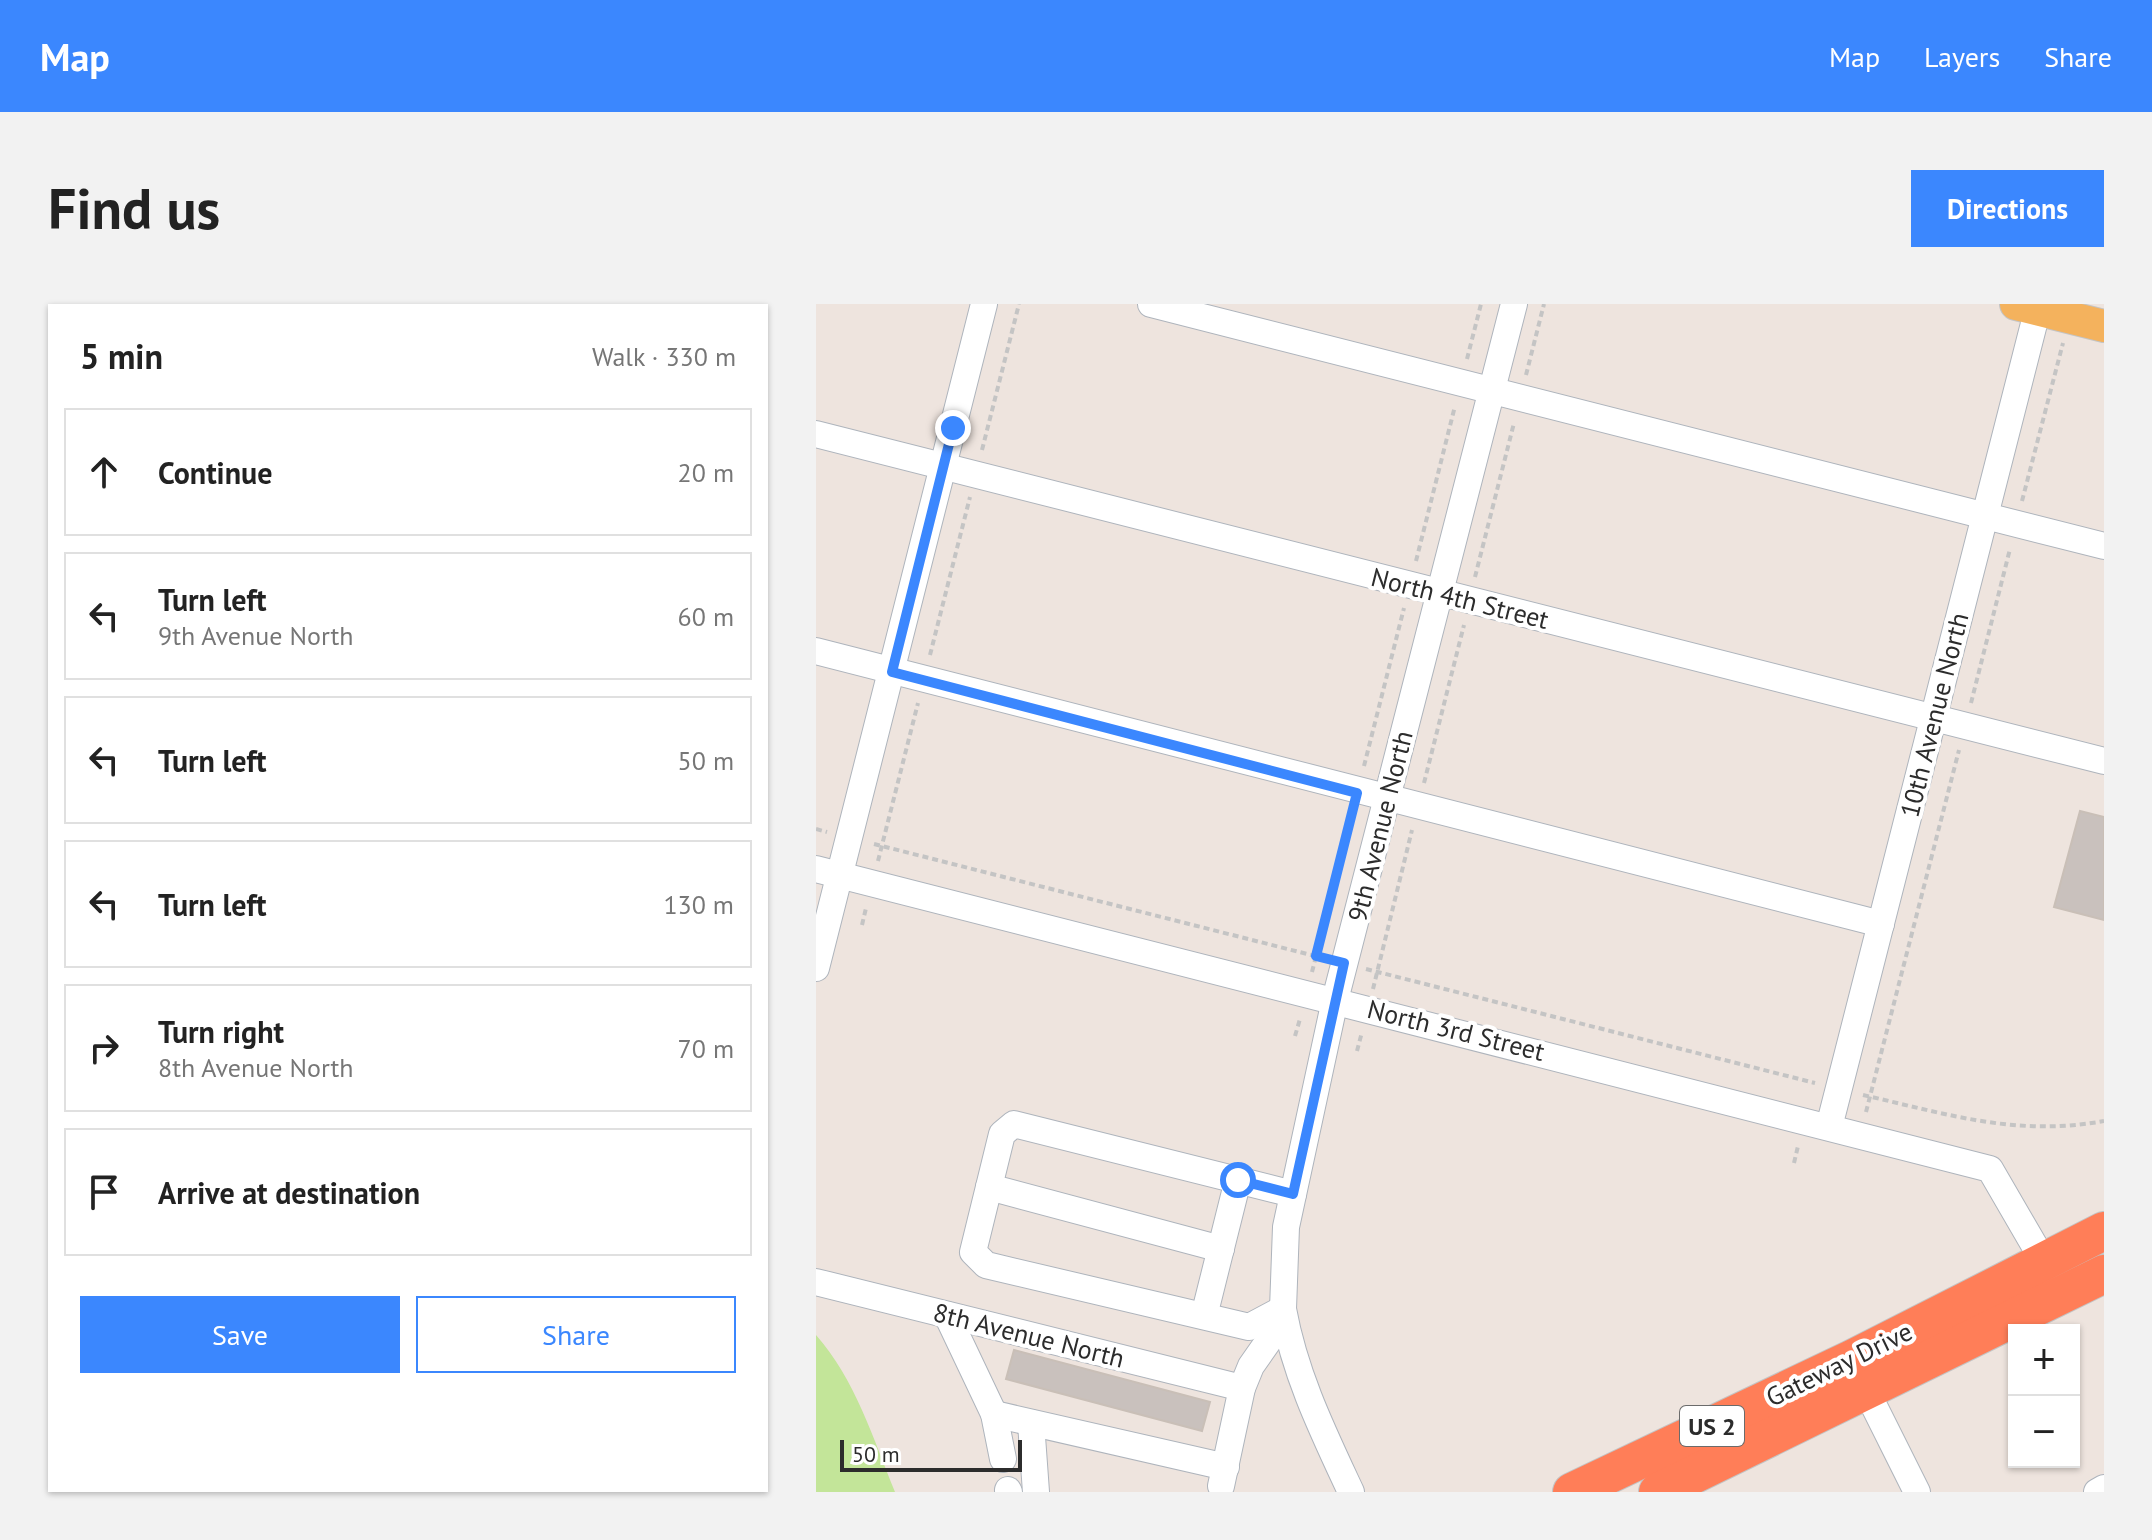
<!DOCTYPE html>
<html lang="en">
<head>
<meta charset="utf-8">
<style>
  :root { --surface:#fff; --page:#f2f2f2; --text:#222; --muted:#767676; --line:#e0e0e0; --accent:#3b87fe }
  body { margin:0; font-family:"PT Sans",sans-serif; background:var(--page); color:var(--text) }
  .controls { position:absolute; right:24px; bottom:24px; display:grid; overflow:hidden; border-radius:0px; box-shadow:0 2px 6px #0004 }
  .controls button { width:72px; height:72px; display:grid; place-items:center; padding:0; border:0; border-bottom:2px solid var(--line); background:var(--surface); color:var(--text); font:40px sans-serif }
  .scale { position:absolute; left:24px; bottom:20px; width:182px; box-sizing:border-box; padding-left:8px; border:4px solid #2c2c2c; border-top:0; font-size:22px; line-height:28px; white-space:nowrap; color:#2c2c2c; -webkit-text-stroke:6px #fff; paint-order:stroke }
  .stop { position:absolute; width:24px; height:24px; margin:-18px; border:6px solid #3b87fe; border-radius:50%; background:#fff }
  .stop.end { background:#3b87fe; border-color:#fff; box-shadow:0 2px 8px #0008 }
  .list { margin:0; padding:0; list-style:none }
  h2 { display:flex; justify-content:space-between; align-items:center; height:104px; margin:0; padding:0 32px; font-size:34px }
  h2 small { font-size:26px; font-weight:400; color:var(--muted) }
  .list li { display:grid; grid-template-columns:52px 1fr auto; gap:24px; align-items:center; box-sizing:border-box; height:128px; margin:0 16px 16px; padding:0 16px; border:2px solid var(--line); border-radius:0px }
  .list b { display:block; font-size:30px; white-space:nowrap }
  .list p { margin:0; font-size:26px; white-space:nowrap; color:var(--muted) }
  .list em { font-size:26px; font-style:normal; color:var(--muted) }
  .actions { display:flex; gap:16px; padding:24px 32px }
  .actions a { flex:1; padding:18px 0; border:2px solid var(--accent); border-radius:0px; text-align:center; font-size:28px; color:var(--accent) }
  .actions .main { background:var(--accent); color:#fff }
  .icon { flex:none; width:44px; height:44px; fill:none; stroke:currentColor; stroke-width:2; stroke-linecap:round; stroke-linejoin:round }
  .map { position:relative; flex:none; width:1288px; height:1188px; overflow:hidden; border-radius:0px }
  header { display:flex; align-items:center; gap:48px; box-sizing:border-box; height:112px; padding:0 40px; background:var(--accent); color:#fff }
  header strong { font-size:38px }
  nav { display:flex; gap:44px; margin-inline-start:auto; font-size:28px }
  .intro { display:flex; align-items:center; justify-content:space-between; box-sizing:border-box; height:192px; padding:0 48px }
  h1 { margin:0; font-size:56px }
  .button { padding:20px 36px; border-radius:0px; background:var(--accent); color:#fff; font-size:28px; font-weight:700 }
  main { display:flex; gap:48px; padding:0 48px }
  aside { flex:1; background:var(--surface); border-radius:0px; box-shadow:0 2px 6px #0004 }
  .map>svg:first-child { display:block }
</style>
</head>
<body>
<header>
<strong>Map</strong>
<nav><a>Map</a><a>Layers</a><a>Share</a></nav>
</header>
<div class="intro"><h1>Find us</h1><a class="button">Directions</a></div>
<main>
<aside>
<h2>5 min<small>Walk · 330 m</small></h2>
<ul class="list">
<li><svg class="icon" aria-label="ahead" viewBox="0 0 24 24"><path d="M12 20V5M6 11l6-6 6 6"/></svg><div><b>Continue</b></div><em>20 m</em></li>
<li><svg class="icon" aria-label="left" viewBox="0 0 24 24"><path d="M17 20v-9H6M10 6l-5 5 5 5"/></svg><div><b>Turn left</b><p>9th Avenue North</p></div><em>60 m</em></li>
<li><svg class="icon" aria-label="left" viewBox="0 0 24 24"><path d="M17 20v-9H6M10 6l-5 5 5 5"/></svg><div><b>Turn left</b></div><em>50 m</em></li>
<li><svg class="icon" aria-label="left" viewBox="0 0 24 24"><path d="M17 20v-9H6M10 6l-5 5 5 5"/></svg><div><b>Turn left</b></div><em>130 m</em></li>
<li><svg class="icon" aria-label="right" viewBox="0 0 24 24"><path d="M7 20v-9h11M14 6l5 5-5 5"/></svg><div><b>Turn right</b><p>8th Avenue North</p></div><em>70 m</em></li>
<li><svg class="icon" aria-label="arrive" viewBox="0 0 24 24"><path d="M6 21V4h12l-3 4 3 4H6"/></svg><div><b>Arrive at destination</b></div></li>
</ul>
<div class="actions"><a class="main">Save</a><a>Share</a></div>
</aside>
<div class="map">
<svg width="1288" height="1188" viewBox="0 0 1288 1188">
  <rect width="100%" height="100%" fill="#eee4de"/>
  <path fill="#c3e599" d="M0,1031c39,44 57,103 79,157h-79z"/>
  <g fill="#c9c1bd" stroke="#c9bfb7" stroke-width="2">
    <path d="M1264,507l24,6v103l-50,-13z"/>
    <path d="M198,1046l196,52 -8,29 -196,-52z"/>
  </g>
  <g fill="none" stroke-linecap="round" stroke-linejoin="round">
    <g stroke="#aeb4bc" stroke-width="28">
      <g id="minor">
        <path d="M335,0l953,242"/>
        <path d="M0,130l1288,327"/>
        <path d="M0,347l1065,273"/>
        <path d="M0,565l1174,300 54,93"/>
        <path d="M0,664l168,-664"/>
        <path d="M1013,823l210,-823"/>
        <path d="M173,883l232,62"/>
        <path d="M477,890l-279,-70 -12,10 -29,118 13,13 263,62 34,-18c12,66 40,123 68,183"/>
        <path d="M0,978l426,106"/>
        <path d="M131,1011l47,99 9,45"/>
        <path d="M388,1012l34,-136"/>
        <path d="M1051,1088l50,100"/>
        <path d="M178,1110l232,53"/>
        <path d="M215,1119l5,69"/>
        <path d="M405,1182l21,-98 9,-22 21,-30 11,-27 3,-82 49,-227 179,-696"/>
        <path d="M192,1186l1,2"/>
        <path d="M1281,1188l7,-4"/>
      </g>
    </g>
    <g stroke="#c4c4c4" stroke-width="34">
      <path id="major" d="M1200,0l88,22"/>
    </g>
    <g stroke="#c4c4c4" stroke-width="40">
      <g id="highway">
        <path d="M756,1188l280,-133 252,-128"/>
        <path d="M842,1188l446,-218"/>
      </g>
    </g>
    <g stroke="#c4c4c4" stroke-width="4" stroke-dasharray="6 4" stroke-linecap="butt">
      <path d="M651,55l14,-55"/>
      <path d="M710,71l18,-71"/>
      <path d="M166,146l37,-146"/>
      <path d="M1206,197l41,-158"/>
      <path d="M600,257l39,-155"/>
      <path d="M659,273l39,-154"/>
      <path d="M114,351l40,-158"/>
      <path d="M1155,399l39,-154"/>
      <path d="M548,462l40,-158"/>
      <path d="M608,479l40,-158"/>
      <path d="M0,525l11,3"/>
      <path d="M58,540l449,114"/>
      <path d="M62,557l40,-158"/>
      <path d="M46,621l4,-17"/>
      <path d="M550,665l449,114"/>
      <path d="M496,668l40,-158"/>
      <path d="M557,685l39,-159"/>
      <path d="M479,732l5,-17"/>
      <path d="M541,747l5,-19"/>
      <path d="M1047,791c84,19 153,42 241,26"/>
      <path d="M1050,808l93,-362"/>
      <path d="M978,859l4,-17"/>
    </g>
    <use href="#minor" stroke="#fff" stroke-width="26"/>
    <use href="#major" stroke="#f4b25d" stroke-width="32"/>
    <use href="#highway" stroke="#ff7e58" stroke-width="38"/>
  </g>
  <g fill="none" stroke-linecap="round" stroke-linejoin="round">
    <path stroke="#3b87fe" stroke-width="10" d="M137,124l-61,244 465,121 -41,163 28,7 -51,231 -55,-14"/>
  </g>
  <g text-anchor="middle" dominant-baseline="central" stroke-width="8" stroke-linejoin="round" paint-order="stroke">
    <rect fill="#fff" stroke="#6b6b6b" stroke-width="2" x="864" y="1102" width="64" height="40" rx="6"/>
    <g font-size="24" font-weight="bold" fill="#2c2c2c">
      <text x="896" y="1122">US 2</text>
    </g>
    <g font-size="26" fill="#2c2c2c" stroke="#fff">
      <text transform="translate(644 294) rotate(14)">North 4th Street</text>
      <text transform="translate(1118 411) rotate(-76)">10th Avenue North</text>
      <text transform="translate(564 522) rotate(-76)">9th Avenue North</text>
      <text transform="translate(640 726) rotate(14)">North 3rd Street</text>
      <text transform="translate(213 1031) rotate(14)">8th Avenue North</text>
      <text transform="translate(1023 1060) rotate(-26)">Gateway Drive</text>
    </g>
  </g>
</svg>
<div class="controls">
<button>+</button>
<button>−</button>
</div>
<div class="scale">50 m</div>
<div class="stop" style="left:422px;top:876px"></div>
<div class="stop end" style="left:137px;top:124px"></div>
</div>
</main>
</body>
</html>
